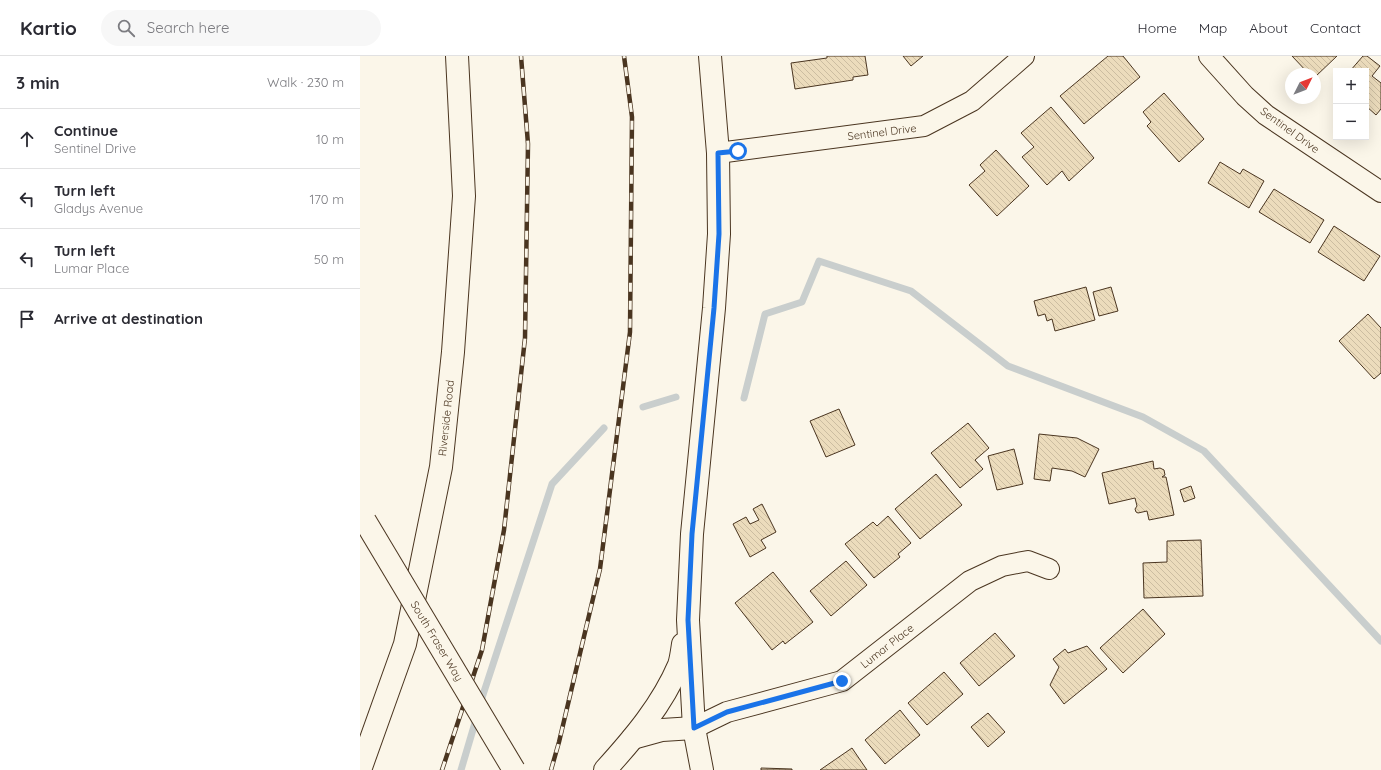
<!DOCTYPE html>
<html lang="en">
<head>
<meta charset="utf-8">
<style>
  :root { --surface:#fff; --page:#f7f7f7; --text:#2b2b33; --muted:#7c7c81; --line:#e1e1e2 }
  body { margin:0; font-family:Quicksand,sans-serif; background:var(--page); color:var(--text) }
  .controls { position:absolute; right:12px; top:12px; display:grid; overflow:hidden; border-radius:0px; box-shadow:0 4px 16px #0002 }
  .controls button { width:36px; height:36px; display:grid; place-items:center; padding:0; border:0; border-bottom:1px solid var(--line); background:var(--surface); color:var(--text); font:20px sans-serif }
  .compass { position:absolute; left:925px; top:12px; width:36px; height:36px; border-radius:50%; background:var(--surface); box-shadow:0 4px 16px #0002; rotate:48deg }
  .stop { position:absolute; width:12px; height:12px; margin:-9px; border:3px solid #1a73e8; border-radius:50%; background:#fff }
  .stop.end { background:#1a73e8; border-color:#fff; box-shadow:0 1px 4px #0008 }
  .list { margin:0; padding:0; list-style:none }
  h2 { display:flex; justify-content:space-between; align-items:center; height:52px; margin:0; padding:0 16px; font-size:17px }
  h2 small { font-size:13px; font-weight:400; color:var(--muted) }
  .list li { display:grid; grid-template-columns:26px 1fr auto; gap:12px; align-items:center; box-sizing:border-box; height:60px; padding:0 16px; border-top:1px solid var(--line) }
  .list b { display:block; font-size:15px; white-space:nowrap }
  .list p { margin:0; font-size:13px; white-space:nowrap; color:var(--muted) }
  .list em { font-size:13px; font-style:normal; color:var(--muted) }
  .icon { flex:none; width:22px; height:22px; fill:none; stroke:currentColor; stroke-width:2; stroke-linecap:round; stroke-linejoin:round }
  .map { position:relative; flex:none; width:1021px; height:714px; overflow:hidden }
  header { display:flex; align-items:center; gap:24px; box-sizing:border-box; height:56px; padding:0 20px; background:var(--surface); border-bottom:1px solid var(--line) }
  header strong { font-size:19px }
  nav { display:flex; gap:22px; margin-inline-start:auto; font-size:14px }
  .search { width:280px; height:36px; background:var(--page); display:flex; align-items:center; gap:10px; box-sizing:border-box; padding:0 14px; border-radius:22px; color:var(--muted); font-size:15px }
  main { display:flex }
  aside { flex:1; background:var(--surface) }
  .map>svg:first-child { display:block }
</style>
</head>
<body>
<header>
<strong>Kartio</strong>
<div class="search"><svg class="icon" aria-label="search" viewBox="0 0 24 24"><circle cx="10" cy="10" r="6"/><path d="M15 15l6 6"/></svg>Search here</div>
<nav><a>Home</a><a>Map</a><a>About</a><a>Contact</a></nav>
</header>
<main>
<aside>
<h2>3 min<small>Walk · 230 m</small></h2>
<ul class="list">
<li><svg class="icon" aria-label="ahead" viewBox="0 0 24 24"><path d="M12 20V5M6 11l6-6 6 6"/></svg><div><b>Continue</b><p>Sentinel Drive</p></div><em>10 m</em></li>
<li><svg class="icon" aria-label="left" viewBox="0 0 24 24"><path d="M17 20v-9H6M10 6l-5 5 5 5"/></svg><div><b>Turn left</b><p>Gladys Avenue</p></div><em>170 m</em></li>
<li><svg class="icon" aria-label="left" viewBox="0 0 24 24"><path d="M17 20v-9H6M10 6l-5 5 5 5"/></svg><div><b>Turn left</b><p>Lumar Place</p></div><em>50 m</em></li>
<li><svg class="icon" aria-label="arrive" viewBox="0 0 24 24"><path d="M6 21V4h12l-3 4 3 4H6"/></svg><div><b>Arrive at destination</b></div></li>
</ul>
</aside>
<div class="map">
<svg width="1021" height="714" viewBox="0 0 1021 714">
  <defs>
    <pattern id="building-back-hatch" width="6" height="6" patternUnits="userSpaceOnUse"><rect width="6" height="6" fill="#ecdcbc"/><path d="M-1 5l2 2M0 0l6 6M5-1l2 2" fill="none" stroke="#ccbda1"/></pattern>
  </defs>
  <rect width="100%" height="100%" fill="#fbf6e9"/>
  <g fill="none" stroke-linecap="round" stroke-linejoin="round">
    <g stroke="#c9cecd" stroke-width="7">
      <path d="M384,342l21,-84 37,-12 17,-41 92,30 97,75 135,51 61,34 177,190"/>
      <path d="M283,351l33,-10"/>
      <path d="M120,648l72,-220 52,-56"/>
      <path d="M101,714l16,-54"/>
    </g>
  </g>
  <g fill="url(#building-back-hatch)" stroke="#4a3520">
    <path d="M467,0h38l3,19 -15,2v3l-58,9 -4,-26 36,-5z"/>
    <path d="M543,0h20l-12,10z"/>
    <path d="M748,0h15l17,21 -56,47 -24,-28z"/>
    <path d="M932,0h45l-22,21v-3h-6z"/>
    <path d="M1003,0h4l13,10 -8,10 9,7v26l-5,6 -10,-9v-35h-16z"/>
    <path d="M804,37l40,46 -25,23 -32,-36 4,-4 -8,-10z"/>
    <path d="M691,51l43,51 -25,23 -7,-10 -15,14 -25,-28 12,-10 -13,-14z"/>
    <path d="M636,94l33,36 -32,30 -28,-31 16,-14 -5,-6z"/>
    <path d="M860,106l20,12 3,-5 21,12 -15,27 -41,-25z"/>
    <path d="M914,133l50,31 -14,23 -51,-31z"/>
    <path d="M974,170l46,30 -16,25 -46,-29z"/>
    <path d="M726,231l9,33 -40,11 -3,-12 -5,2 -2,-7 -7,2 -4,-15z"/>
    <path d="M751,231l7,24 -19,5 -6,-24z"/>
    <path d="M1008,258l13,14v45l-7,6 -35,-38z"/>
    <path d="M479,353l16,36 -29,12 -16,-36z"/>
    <path d="M608,367l21,25 -14,12 8,9 -23,19 -29,-35z"/>
    <path d="M679,378l38,4 22,11 -14,28 -13,-6 -20,-3 -2,13 -16,-2z"/>
    <path d="M654,393l9,35 -26,6 -9,-34z"/>
    <path d="M793,405l1,8 6,-1 4,2 1,5 -3,2h4l8,38 -25,5 -2,-9 -9,2 -2,-1 -1,-3 2,-3 -2,-8 -26,6 -7,-31z"/>
    <path d="M576,418l26,31 -42,34 -25,-30z"/>
    <path d="M831,430l4,12 -11,4 -4,-12z"/>
    <path d="M402,448l14,28 -15,8 5,8 -16,9 -17,-33 13,-7 4,7 9,-4 -6,-11z"/>
    <path d="M528,460l23,27 -13,11 2,3 -26,21 -29,-34 28,-22 4,4z"/>
    <path d="M841,484l2,56 -59,2 -1,-35 24,-1v-21z"/>
    <path d="M486,505l21,24 -36,31 -21,-25z"/>
    <path d="M413,516l40,50 -28,22 -2,-3 -11,9 -37,-47z"/>
    <path d="M783,553l22,25 -42,39 -23,-25z"/>
    <path d="M635,577l20,23 -36,30 -19,-23z"/>
    <path d="M727,590l20,23 -43,35 -14,-19 9,-18 -6,-8 12,-10 3,4z"/>
    <path d="M584,616l19,22 -36,31 -19,-22z"/>
    <path d="M540,654l20,25 -35,29 -20,-24z"/>
    <path d="M628,657l17,19 -17,15 -17,-20z"/>
    <path d="M492,692l15,22h-47z"/>
    <path d="M401,712l31,1v1h-31z"/>
  </g>
  <g fill="none" stroke-linecap="round" stroke-linejoin="round">
    <g stroke="#4a3520" stroke-width="22">
      <g id="street">
        <path d="M849,0l36,40 21,19 115,77"/>
        <path d="M358,97l206,-27 48,-25 52,-45"/>
        <path d="M334,672l33,-16 115,-31 128,-100 32,-15 26,-5 21,8"/>
      </g>
    </g>
    <g stroke="#4a3520" stroke-width="24">
      <g id="secondary">
        <path d="M273,682l29,-8 32,-2"/>
        <path d="M0,714l45,-126 36,-177 12,-115 11,-156 -7,-140"/>
        <path d="M245,714c29,-32 57,-65 74,-105 2,-6 3,-14 4,-21"/>
        <path d="M342,714l-8,-42 -6,-108 4,-86 22,-226 5,-74 -1,-81 -8,-97"/>
      </g>
    </g>
    <use href="#street" stroke="#fbf6e9" stroke-width="20"/>
    <use href="#secondary" stroke="#fbf6e9" stroke-width="22"/>
    <g stroke="#4a3520" stroke-width="4.5">
      <g id="rail">
        <path d="M82,714l40,-120 22,-120 21,-192 3,-194 -7,-88"/>
        <path d="M191,714l8,-28 41,-173 30,-237 2,-215 -8,-61"/>
      </g>
    </g>
    <use href="#rail" stroke="#fbf6e9" stroke-width="3" stroke-dasharray="9" stroke-linecap="butt"/>
    <g stroke="#4a3520" stroke-width="24" stroke-linecap="butt">
      <path id="secondary-bridge" d="M5,465l149,249"/>
    </g>
    <use href="#secondary-bridge" stroke="#fbf6e9" stroke-width="22"/>
  </g>
  <g fill="none" stroke-linecap="round" stroke-linejoin="round">
    <path stroke="#1a73e8" stroke-width="5" d="M378,95l-20,2 1,81 -5,74 -22,226 -4,86 6,108 33,-16 115,-31"/>
  </g>
  <g text-anchor="middle" dominant-baseline="central" stroke-width="3" stroke-linejoin="round" paint-order="stroke">
    <g font-size="11" fill="#4a3520" stroke="#fbf6e9">
      <text transform="translate(930 74) rotate(36)">Sentinel Drive</text>
      <text transform="translate(522 76) rotate(-7)">Sentinel Drive</text>
      <text transform="translate(86 362) rotate(-84)">Riverside Road</text>
      <text transform="translate(77 585) rotate(59)">South Fraser Way</text>
      <text transform="translate(527 590) rotate(-38)">Lumar Place</text>
    </g>
  </g>
</svg>
<div class="controls">
<button>+</button>
<button>−</button>
</div>
<svg class="compass" viewBox="-18 -18 36 36"><path d="M0-13l5 13h-10z" fill="#e53935"/><path d="M0 13l5-13h-10z" fill="#7c7c81"/></svg>
<div class="stop" style="left:378px;top:95px"></div>
<div class="stop end" style="left:482px;top:625px"></div>
</div>
</main>
</body>
</html>
